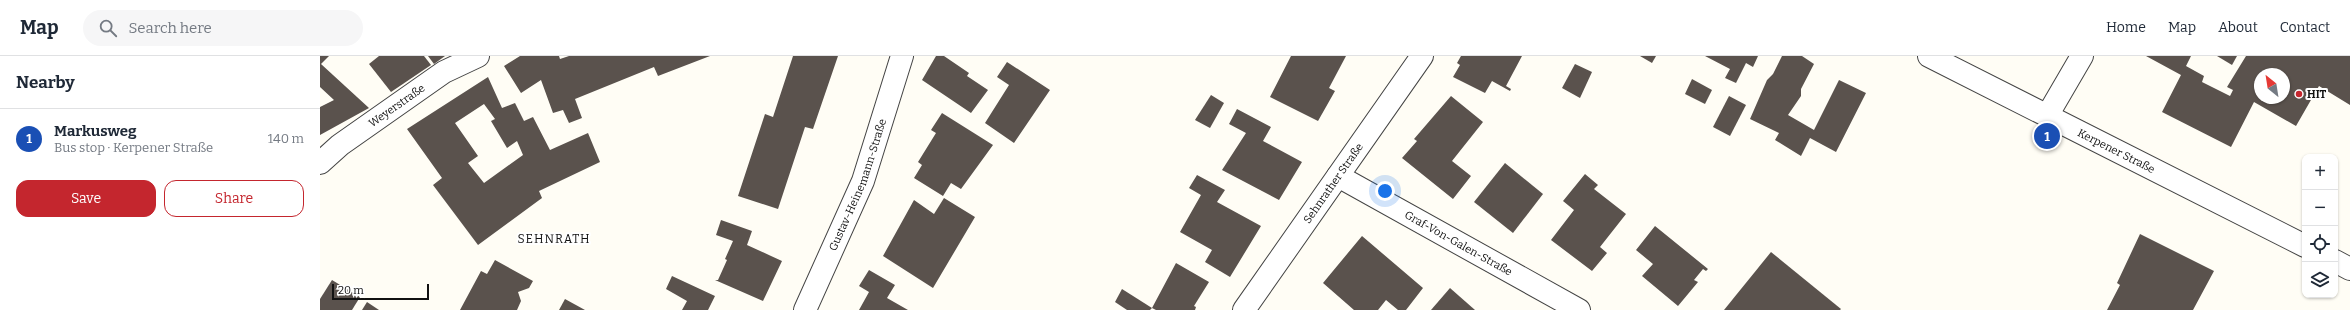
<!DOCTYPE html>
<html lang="en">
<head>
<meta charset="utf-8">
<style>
  :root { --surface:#fff; --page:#f6f6f7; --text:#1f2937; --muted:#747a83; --line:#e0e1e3; --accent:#c4262e }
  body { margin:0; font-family:Bitter,serif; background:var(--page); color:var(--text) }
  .controls { position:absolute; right:12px; bottom:12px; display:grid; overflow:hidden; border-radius:8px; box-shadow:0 1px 3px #0004 }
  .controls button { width:36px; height:36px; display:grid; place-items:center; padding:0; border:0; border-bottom:1px solid var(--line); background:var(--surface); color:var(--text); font:20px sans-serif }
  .compass { position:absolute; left:1934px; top:12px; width:36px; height:36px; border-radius:50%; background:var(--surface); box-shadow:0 1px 3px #0004; rotate:330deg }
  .scale { position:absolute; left:12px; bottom:10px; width:97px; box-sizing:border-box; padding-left:4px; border:2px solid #111; border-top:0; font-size:11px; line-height:14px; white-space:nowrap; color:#111; -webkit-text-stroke:3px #fff; paint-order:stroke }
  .you { position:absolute; left:1065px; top:135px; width:14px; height:14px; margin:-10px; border:3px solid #fff; border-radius:50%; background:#1a73e8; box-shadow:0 0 0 6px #1a73e833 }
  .badge { display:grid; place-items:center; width:26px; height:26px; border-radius:50%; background:var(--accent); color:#fff; font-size:13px; font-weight:700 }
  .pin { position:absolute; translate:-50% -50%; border:2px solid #fff; box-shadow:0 1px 4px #0006 }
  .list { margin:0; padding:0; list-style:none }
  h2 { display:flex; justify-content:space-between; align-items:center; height:52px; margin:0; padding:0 16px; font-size:17px }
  h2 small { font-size:13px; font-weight:400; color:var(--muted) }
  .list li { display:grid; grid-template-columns:26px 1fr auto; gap:12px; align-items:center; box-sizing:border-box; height:60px; padding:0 16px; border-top:1px solid var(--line) }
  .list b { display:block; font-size:15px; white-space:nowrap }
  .list p { margin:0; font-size:13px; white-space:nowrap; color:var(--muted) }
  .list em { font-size:13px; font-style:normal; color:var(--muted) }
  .actions { display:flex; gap:8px; padding:12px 16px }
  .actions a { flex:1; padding:9px 0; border:1px solid var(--accent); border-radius:12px; text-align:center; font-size:14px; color:var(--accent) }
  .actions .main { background:var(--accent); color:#fff }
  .icon { flex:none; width:22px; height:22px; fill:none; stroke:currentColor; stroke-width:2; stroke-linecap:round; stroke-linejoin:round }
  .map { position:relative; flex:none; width:2030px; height:254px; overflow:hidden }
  header { display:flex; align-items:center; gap:24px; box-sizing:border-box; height:56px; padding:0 20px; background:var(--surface); border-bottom:1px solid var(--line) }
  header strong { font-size:19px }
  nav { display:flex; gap:22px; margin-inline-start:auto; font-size:14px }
  .search { width:280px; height:36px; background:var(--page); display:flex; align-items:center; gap:10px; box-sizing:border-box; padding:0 14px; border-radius:22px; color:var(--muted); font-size:15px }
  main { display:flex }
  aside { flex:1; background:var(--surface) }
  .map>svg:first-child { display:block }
</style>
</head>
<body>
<header>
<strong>Map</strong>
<div class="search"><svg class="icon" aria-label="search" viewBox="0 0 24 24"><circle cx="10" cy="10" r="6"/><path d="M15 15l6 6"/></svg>Search here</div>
<nav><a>Home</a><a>Map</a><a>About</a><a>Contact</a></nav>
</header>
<main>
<aside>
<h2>Nearby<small></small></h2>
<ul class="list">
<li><span class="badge" style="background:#1a4fb4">1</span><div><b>Markusweg</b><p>Bus stop · Kerpener Straße</p></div><em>140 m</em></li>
</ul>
<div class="actions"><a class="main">Save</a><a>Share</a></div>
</aside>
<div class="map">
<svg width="2030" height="254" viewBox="0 0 2030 254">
  <rect width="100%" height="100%" fill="#fffdf5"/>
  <g fill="#5a524d" fill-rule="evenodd">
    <path d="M0,0h9l-8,8 48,44 -49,27v-28l14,-7 -14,-13z"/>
    <path d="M59,0h45l7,9 -40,27 -22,-28z"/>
    <path d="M108,0h17l-11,8z"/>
    <path d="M200,0h39l1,3 9,-3h141l-52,20 -4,-9 -79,32 7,19 -13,5 -6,-13 -10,3 -12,-33 -20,13 -17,-27z"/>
    <path d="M473,0h45l-25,73 -8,-2 -27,82 -40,-13 27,-82 8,3z"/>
    <path d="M616,0h8l25,17 -2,3 21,14 -17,23 -49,-33z"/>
    <path d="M971,0h55l-17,32 6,3 -17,30 -48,-24z"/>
    <path d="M1141,0h61l-16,30 5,3 -1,2 -18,-10 -7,12 -32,-16 7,-12 -3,-2z"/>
    <path d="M1320,0h16l-4,7z"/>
    <path d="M1385,0h53l-5,11 -7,-4 -10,20 -11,-5 5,-9z"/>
    <path d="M1462,0h20l12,8 -13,25v7l-13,19 26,15 25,-50 27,13 -30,59 -26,-14 -9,18 -26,-16 4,-7 -29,-14 17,-39 6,-6z"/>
    <path d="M1826,0h45l-5,10 18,10 -2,6 28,14 3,-6 -6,-3 19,-31h104v49l-31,-19 -23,40 -42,-24 -23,45 -69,-35 19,-37zM1940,18h24v24h-24z"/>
    <path d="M1897,0h20l-5,9z"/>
    <path d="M687,6l43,28 -36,53 -29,-20 24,-38 -12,-8z"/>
    <path d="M1255,8l17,8 -12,26 -18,-10z"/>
    <path d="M168,21l14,31 13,-5 9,18 9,-4 17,33 38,-17 12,29 -61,29 3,7 -64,47 -45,-60 9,-7 -35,-49zM164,48l11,15 -4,2 16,27 10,-7 6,14 -39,28 -16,-20 10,-7 -23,-33z"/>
    <path d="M1372,23l20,11 -7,14 -20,-10z"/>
    <path d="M891,39l13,8 -14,25 -15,-8z"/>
    <path d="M1131,40l32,26 -31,39 19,15 -18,23 -51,-41 15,-17 -3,-2z"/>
    <path d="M1409,40l17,9 -16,31 -17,-9z"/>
    <path d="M917,53l34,18 -8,14 39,21 -23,38 -57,-30 24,-37 -17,-9z"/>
    <path d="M622,57l51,32 -32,44 -10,-6 -8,13 -29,-18 8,-13 -4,-3 18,-29 -5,-3z"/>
    <path d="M1185,107l38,31 -30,39 -39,-31z"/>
    <path d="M1265,118l13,11 -4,4 32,25 -26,33 7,6 -15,18 -41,-31 23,-30 -11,-9z"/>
    <path d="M877,119l28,15 -8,12 44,24 -31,51 -25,-15 7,-12 -32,-18 21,-37 -12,-7z"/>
    <path d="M624,142l31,19 -42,71 -50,-32 31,-56 20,14z"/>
    <path d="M401,164l31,11 -5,14 35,16 -19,40 -48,-21h3l9,-20 -2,-1 8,-18 -17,-6z"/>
    <path d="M1335,170l53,43 -2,2 -3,-2 -9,11 4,2 -20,24 -36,-30 11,-12 -17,-14z"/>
    <path d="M1820,178l74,37 -21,39h-86l13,-25 -3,-2z"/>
    <path d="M1042,180l61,52 -17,22h-8l-12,-10 -8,10h-24l-31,-27z"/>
    <path d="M1451,196l70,57 -1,1h-116z"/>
    <path d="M175,204l38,21 -4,7 -11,4 3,9 -4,9h-57l21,-39 6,3z"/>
    <path d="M856,207l33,19 -15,24 2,1 -1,3h-39l-4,-2z"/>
    <path d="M549,214l26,15 -8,13 21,12h-49l10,-18 -10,-6z"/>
    <path d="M352,220l43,20 -7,14h-26l5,-9 -21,-12z"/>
    <path d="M12,224l28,17 -8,13h-32v-11z"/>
    <path d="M1130,232l25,22h-44z"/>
    <path d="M802,233l30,19 -2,2h-23l-12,-8z"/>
    <path d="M245,243l20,11h-26z"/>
    <path d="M47,246l12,8h-17z"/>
  </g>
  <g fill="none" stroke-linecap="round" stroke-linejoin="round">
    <g stroke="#444" stroke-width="24">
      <g id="minor">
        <path d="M1727,60l35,-60"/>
        <path id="s1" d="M0,107l20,-18 104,-73 34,-16"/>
        <path id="s2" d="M1018,120l241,134"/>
        <path id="s3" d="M485,254l58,-129 39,-125"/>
        <path id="s4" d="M924,254l178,-254"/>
      </g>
    </g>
    <g stroke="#444" stroke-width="24">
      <g id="tertiary">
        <path id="s5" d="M1609,0l376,190"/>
        <path d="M2015,205l15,8"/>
      </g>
    </g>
    <use href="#minor" stroke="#fff" stroke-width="22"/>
    <use href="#tertiary" stroke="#fff" stroke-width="22"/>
  </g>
  <circle fill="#c4262e" stroke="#fff" stroke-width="1.5" cx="1979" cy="38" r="4"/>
  <g text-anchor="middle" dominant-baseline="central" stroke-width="4" stroke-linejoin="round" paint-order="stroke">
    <g font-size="11" font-weight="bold" fill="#111" stroke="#fff" text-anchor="start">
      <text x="1987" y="38">HIT</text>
    </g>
    <g font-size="11" fill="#111" stroke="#fff">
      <text stroke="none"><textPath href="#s1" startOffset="96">Weyerstraße</textPath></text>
      <text stroke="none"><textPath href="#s5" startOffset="210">Kerpener Straße</textPath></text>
      <text stroke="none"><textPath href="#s4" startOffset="155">Sehnrather Straße</textPath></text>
      <text stroke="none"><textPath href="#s3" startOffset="136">Gustav-Heinemann-Straße</textPath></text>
      <text stroke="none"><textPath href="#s2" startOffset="138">Graf-Von-Galen-Straße</textPath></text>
    </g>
    <g font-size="12" letter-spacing="1" fill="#111" stroke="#fff">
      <text x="234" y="183">SEHNRATH</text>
    </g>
  </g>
</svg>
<div class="controls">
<button>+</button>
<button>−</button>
<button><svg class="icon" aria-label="locate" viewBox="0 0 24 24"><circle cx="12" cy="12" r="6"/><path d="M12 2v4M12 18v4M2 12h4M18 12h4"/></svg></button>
<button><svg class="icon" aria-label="layers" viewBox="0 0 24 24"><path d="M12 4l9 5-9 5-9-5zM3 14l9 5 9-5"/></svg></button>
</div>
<svg class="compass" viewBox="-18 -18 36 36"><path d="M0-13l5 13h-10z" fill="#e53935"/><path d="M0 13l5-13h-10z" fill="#747a83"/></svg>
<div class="scale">20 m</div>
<div class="you"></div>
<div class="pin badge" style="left:1727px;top:80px;background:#1a4fb4">1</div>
</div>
</main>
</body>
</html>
